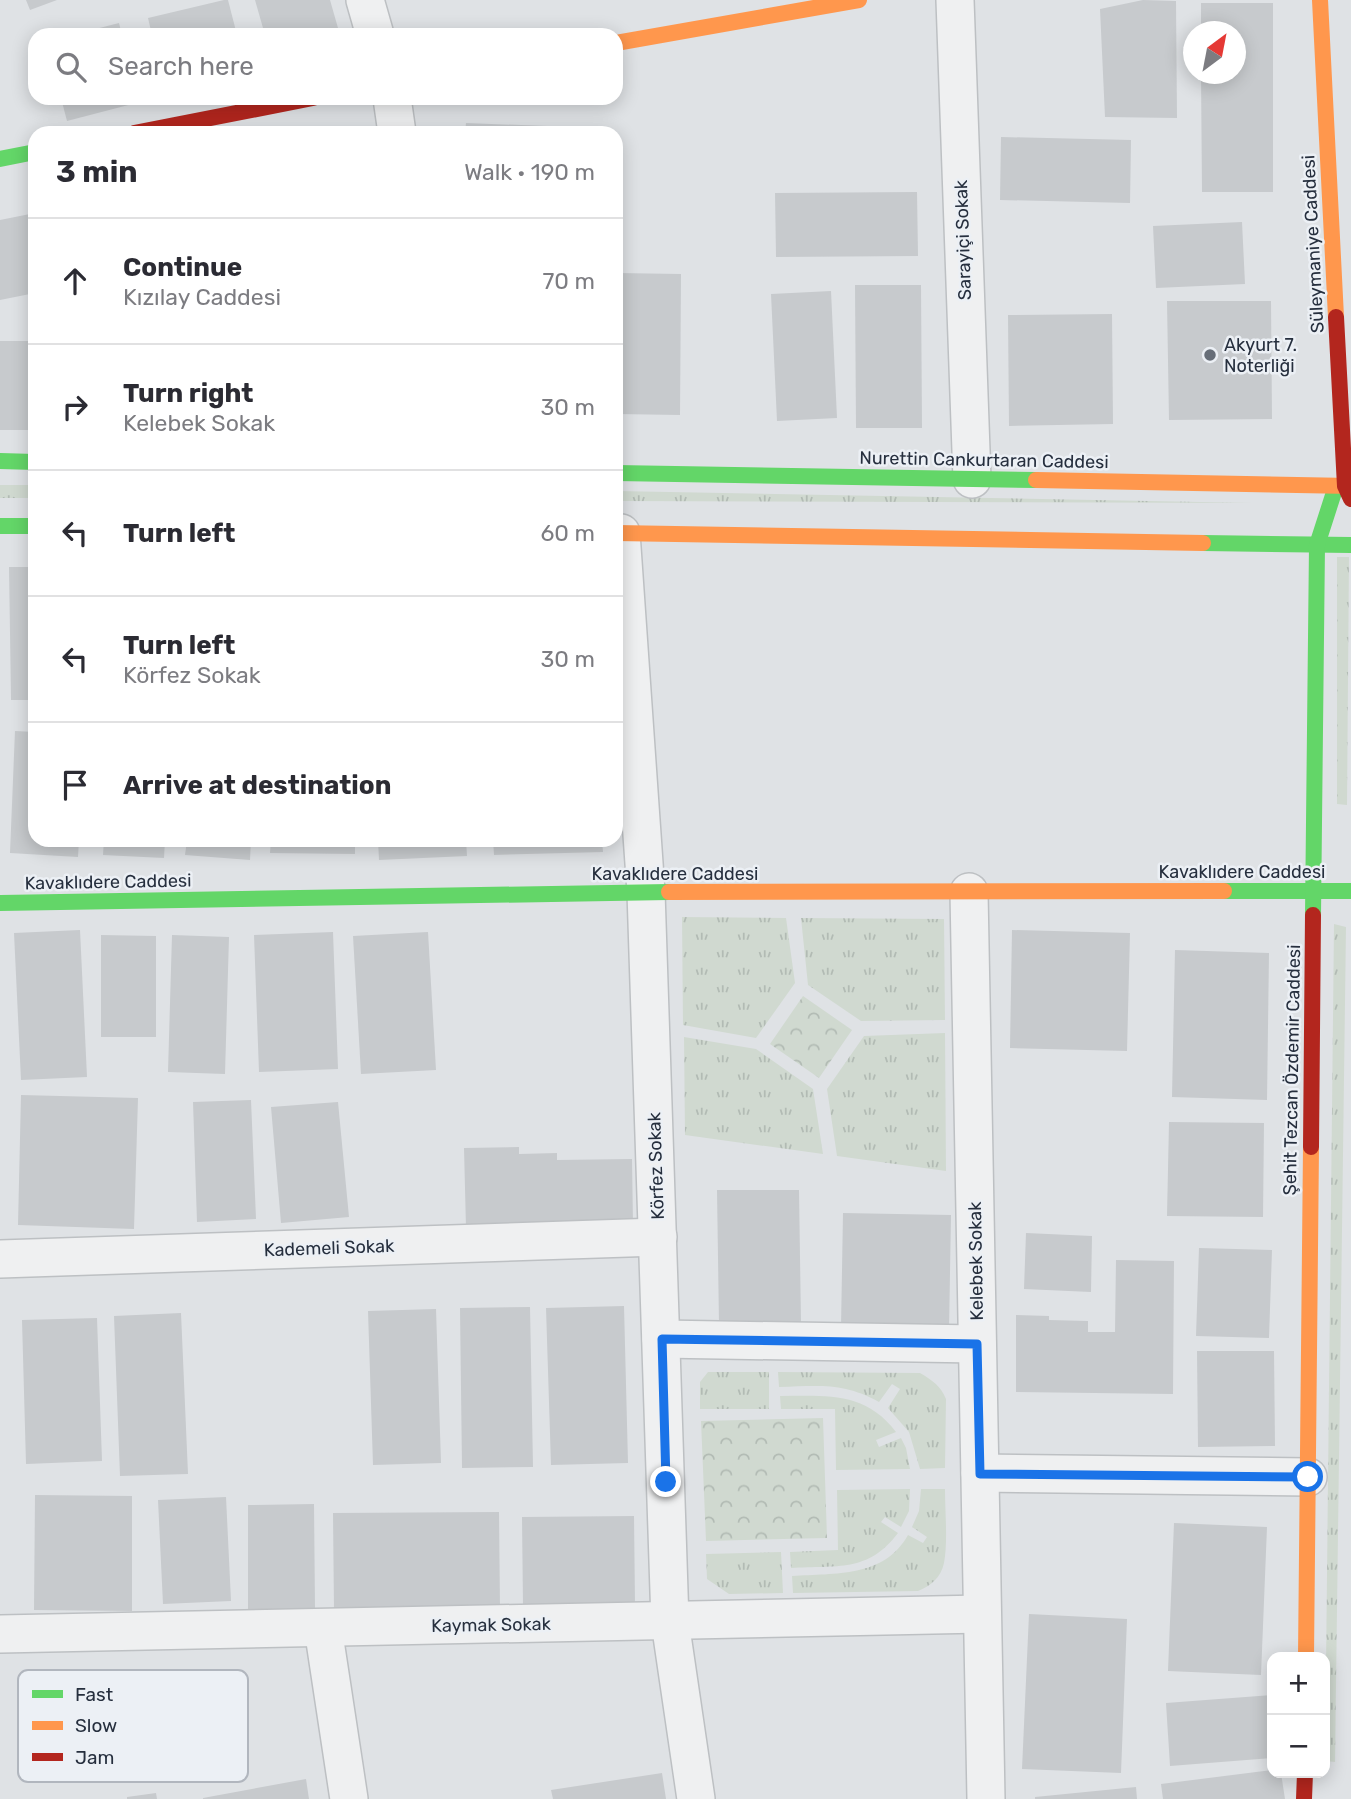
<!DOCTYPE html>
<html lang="en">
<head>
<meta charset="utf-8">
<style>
  :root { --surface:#fff; --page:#f2f2f3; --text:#2b2b33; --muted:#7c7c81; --line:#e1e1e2 }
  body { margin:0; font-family:Rubik,sans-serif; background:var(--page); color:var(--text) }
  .controls { position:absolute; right:21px; bottom:21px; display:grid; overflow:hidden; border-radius:14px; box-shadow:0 4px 18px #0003 }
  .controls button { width:63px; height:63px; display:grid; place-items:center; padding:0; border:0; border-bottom:2px solid var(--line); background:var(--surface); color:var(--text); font:35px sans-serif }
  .compass { position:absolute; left:1183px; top:21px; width:63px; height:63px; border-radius:50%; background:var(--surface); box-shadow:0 4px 18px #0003; rotate:32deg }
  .stop { position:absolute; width:21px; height:21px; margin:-16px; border:5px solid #1a73e8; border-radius:50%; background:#fff }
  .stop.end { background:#1a73e8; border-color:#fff; box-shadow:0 2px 7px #0008 }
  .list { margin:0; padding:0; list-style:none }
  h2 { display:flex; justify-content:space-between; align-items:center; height:91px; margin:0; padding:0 28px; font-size:30px }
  h2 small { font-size:23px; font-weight:400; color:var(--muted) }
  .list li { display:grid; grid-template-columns:46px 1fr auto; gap:21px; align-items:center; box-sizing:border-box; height:126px; padding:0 28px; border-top:2px solid var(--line) }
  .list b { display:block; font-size:26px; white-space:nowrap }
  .list p { margin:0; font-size:23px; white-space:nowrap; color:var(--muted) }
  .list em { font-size:23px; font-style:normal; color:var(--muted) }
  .icon { flex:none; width:38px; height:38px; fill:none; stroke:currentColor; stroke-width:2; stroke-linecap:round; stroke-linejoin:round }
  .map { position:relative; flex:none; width:1351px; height:1799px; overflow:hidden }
  .search { position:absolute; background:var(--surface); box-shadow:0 4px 18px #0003; left:28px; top:28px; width:595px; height:77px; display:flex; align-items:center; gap:18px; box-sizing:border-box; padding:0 24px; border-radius:21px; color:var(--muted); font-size:26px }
  .panel { position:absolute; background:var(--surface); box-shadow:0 4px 18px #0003; left:28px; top:126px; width:595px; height:721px; border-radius:21px }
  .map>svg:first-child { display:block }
</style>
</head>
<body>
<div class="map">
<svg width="1351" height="1799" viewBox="0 0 1351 1799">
  <defs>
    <pattern id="grass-tufts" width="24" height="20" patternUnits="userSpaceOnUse" patternTransform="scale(1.75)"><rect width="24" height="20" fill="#d0d9d0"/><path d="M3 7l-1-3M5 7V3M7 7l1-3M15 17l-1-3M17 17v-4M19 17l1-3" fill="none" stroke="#b2bbb4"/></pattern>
    <pattern id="forest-crowns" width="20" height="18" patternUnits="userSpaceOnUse" patternTransform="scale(1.75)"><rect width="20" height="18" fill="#d0d9d0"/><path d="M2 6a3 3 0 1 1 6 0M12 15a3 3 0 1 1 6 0" fill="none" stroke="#b2bbb4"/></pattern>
  </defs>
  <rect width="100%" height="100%" fill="#dfe2e5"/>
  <g fill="url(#grass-tufts)">
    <rect x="0" y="485" width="35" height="13"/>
    <path d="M616,491l637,12 -637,-2z"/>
    <path d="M1337,557h12l-2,248 -10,-1z"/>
    <path d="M682,917l104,1 9,65 -39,55 -73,-13z"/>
    <path d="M801,918l143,1 1,101 -84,1 -53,-36z"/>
    <path d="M1334,924l12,3 -11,835 -10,-1z"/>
    <path d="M945,1033l1,138 -109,-15 -10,-67 37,-53z"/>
    <path d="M684,1037l72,12 57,40 10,65 -138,-19z"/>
    <path d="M708,1372h61v37h-69v-27z"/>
    <path d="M778,1372l142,1c12,7 21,13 26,26l-1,69 -25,1 -11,-37 -21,-24 12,-19 -8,-5 -13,18c-36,-20 -60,-16 -100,-15z"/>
    <path d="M780,1396c46,0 85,-5 116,36l-20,8 3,7 22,-9 5,10 4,21 -74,1 -1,-61h-54z"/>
    <path d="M910,1489l-1,22 -8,16 -16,-10 -4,5 17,11c-30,40 -61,32 -107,35l-1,-16 48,-2 -1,-60z"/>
    <path d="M921,1489h24c0,23 3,53 -1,74 -3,15 -14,23 -26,28l-125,2 -1,-17c43,-3 92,2 116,-41l15,8 4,-6 -15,-10 7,-16z"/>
    <path d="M781,1552l2,41 -54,1 -22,-15 -1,-25z"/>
  </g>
  <g fill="url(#forest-crowns)">
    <path d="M803,996l49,34 -33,48 -49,-34z"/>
    <path d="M823,1418l4,120 -121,3 -5,-120z"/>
  </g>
  <g fill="#c7cacd">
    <path d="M26,0h31l-27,10z"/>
    <path d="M224,0h4l9,35h-85l-4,-17z"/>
    <path d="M255,0h75l10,35h-75z"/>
    <path d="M1143,0l33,1 1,117 -72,-1 -5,-108z"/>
    <path d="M1201,3h72v189h-71l-1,-118h35v-42h-35z"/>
    <path d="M119,23l3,12h-46v-1z"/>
    <path d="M61,98h78l1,4 -73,19z"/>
    <path d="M466,123l108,4v6h-109z"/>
    <path d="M1001,137l130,3 -1,63 -130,-3z"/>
    <path d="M917,192l1,64 -142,1 -1,-64z"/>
    <path d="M35,213v80l-35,7v-80z"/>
    <path d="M1242,222l3,62 -89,4 -3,-62z"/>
    <path d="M617,273l64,1 -1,141 -64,-1z"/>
    <path d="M855,285h66l1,143h-66z"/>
    <path d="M831,291l6,127 -60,3 -6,-127z"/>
    <path d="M1167,301h104l1,118 -103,1z"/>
    <path d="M1112,314l1,110 -104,2 -1,-111z"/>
    <path d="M0,341h33l-1,89h-32z"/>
    <path d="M9,567h26v133h-24z"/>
    <path d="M15,731l20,1v108h44l-1,17 -68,-4z"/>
    <path d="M104,840h61l-1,18 -61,-3z"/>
    <path d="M187,840h64l-1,20 -65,-5z"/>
    <path d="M271,840h84v14l-85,-1z"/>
    <path d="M378,840h88l1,16 -88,4z"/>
    <path d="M493,840h109l1,12 -109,3z"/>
    <path d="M80,930l7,147 -66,3 -7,-147z"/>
    <path d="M1012,930l118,3 -3,118 -117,-3z"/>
    <path d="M333,932l5,137 -79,3 -5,-137z"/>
    <path d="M428,932l8,138 -75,4 -8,-138z"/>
    <path d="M101,935l55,1v101h-55z"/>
    <path d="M172,935l57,2 -4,137 -57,-2z"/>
    <path d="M1175,950l94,3 -2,147 -95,-3z"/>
    <path d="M21,1095l117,3 -4,131 -116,-4z"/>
    <path d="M251,1100l5,119 -59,3 -4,-120z"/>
    <path d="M338,1102l11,115 -68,6 -10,-116z"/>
    <path d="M1169,1122l95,1 -1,94 -96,-1z"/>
    <path d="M519,1147v7l38,-1v7l75,-1 1,66 -167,3 -2,-80z"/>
    <path d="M717,1190h82l2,134h-82z"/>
    <path d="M843,1213l108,2 -2,115 -108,-2z"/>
    <path d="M1026,1233l66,3 -1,56 -67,-3z"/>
    <path d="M1199,1248l73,2 -3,88 -73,-2z"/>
    <path d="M1116,1260l58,1 -1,133 -157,-2v-77l33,1v4l39,1v11h27z"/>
    <path d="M624,1306l4,157 -77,2 -5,-157z"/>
    <path d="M530,1307l3,160 -71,1 -2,-160z"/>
    <path d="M436,1309l5,154 -68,2 -5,-154z"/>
    <path d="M181,1313l7,161 -68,2 -6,-160z"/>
    <path d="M97,1318l5,143 -76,3 -4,-144z"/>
    <path d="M1197,1351h77l1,95 -77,1z"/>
    <path d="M35,1495l97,1v115l-98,-1z"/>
    <path d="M226,1497l5,104 -68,3 -5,-104z"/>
    <path d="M314,1504l1,105h-67v-104z"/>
    <path d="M499,1512l1,98 -166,1 -1,-98z"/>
    <path d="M634,1516l1,89 -112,1 -1,-89z"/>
    <path d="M1174,1523l93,4 -6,148 -93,-4z"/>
    <path d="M1029,1614l98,5 -6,154 -99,-4z"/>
    <path d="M165,1688l8,83 -137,12 -8,-82z"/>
    <path d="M1272,1695v63l-102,8 -4,-63z"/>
    <path d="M1272,1770v3h9l4,26h-122l-2,-15z"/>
    <path d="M662,1773l4,26h-113l-2,-9z"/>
    <path d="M306,1779l3,20h-106v-1z"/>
    <path d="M1136,1787l1,12h-102v-2z"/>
    <path d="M156,1793l1,6h-30v-2z"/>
  </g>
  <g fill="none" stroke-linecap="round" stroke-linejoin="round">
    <g stroke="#bdc0c3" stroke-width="40">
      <g id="street">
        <path d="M365,0l10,35"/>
        <path d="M955,0l17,479"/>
        <path d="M392,98l5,35"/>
        <path d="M621,533l25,359 24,730 26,177"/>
        <path d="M969,892l17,907"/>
        <path d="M0,1259l658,-22"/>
        <path d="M661,1339l316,5"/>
        <path d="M980,1473l328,4"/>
        <path d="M323,1628l26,171"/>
        <path d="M0,1634l982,-20"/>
      </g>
    </g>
    <use href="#street" stroke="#eff0f1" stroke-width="37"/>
    <g stroke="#63d668" stroke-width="16">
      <path d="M0,159l35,-7"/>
      <path d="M0,461l35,1"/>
      <path d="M616,473l420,7"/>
      <path d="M0,526h35"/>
      <path d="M1203,543l148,2"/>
      <path d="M1224,891h127"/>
      <path d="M0,903l669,-11"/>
      <path d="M1313,915l4,-370 19,-59"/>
    </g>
    <g stroke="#ff974d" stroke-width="16">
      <path d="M1320,0l16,317"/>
      <path d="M616,43l243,-43"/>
      <path d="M1036,480l315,6"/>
      <path d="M616,533l587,10"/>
      <path d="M669,892l555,-1"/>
      <path d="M1306,1657l5,-510"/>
    </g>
    <g stroke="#b3261e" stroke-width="16">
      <path d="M134,133l179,-35"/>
      <path d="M1336,317l9,169 6,13"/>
      <path d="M1311,1147l2,-232"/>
      <path d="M1304,1799l1,-26"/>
    </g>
  </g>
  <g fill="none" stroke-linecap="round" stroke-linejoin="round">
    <path stroke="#1a73e8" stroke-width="9" d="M666,1482l-4,-143 315,5 3,130 328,3"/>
  </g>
  <circle fill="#676e78" stroke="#ecf0f5" stroke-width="2.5" cx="1210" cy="355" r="7"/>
  <g text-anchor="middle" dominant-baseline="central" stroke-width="5" stroke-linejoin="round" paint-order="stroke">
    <g font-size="18" fill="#262f3e" stroke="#ecf0f5">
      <text transform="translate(963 240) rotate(-92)">Sarayiçi Sokak</text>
      <text transform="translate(1313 244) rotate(-93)">Süleymaniye Caddesi</text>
      <text transform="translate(984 460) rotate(1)">Nurettin Cankurtaran Caddesi</text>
      <text x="1242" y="872">Kavaklıdere Caddesi</text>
      <text x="675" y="874">Kavaklıdere Caddesi</text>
      <text transform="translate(108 882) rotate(-1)">Kavaklıdere Caddesi</text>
      <text transform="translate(1292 1070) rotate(-89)">Şehit Tezcan Özdemir Caddesi</text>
      <text transform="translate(656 1166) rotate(-92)">Körfez Sokak</text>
      <text transform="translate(329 1248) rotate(-2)">Kademeli Sokak</text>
      <text transform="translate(976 1261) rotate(-91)">Kelebek Sokak</text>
      <text transform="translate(491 1625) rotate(-1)">Kaymak Sokak</text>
    </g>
    <g font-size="18" fill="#262f3e" stroke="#ecf0f5" text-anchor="start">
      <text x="1224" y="345">Akyurt 7.<tspan x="1224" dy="21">Noterliği</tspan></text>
    </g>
  </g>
  <rect x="18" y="1670" width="230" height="112" rx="10" fill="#ecf0f5" stroke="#b1b6be" stroke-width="2"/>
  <rect x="32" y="1690" width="31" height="8" fill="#63d668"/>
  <rect x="32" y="1721" width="31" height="9" fill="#ff974d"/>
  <rect x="32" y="1753" width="31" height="8" fill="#b3261e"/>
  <g font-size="19" fill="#262f3e">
    <text x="75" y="1701">Fast</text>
    <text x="75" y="1732">Slow</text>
    <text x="75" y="1764">Jam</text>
  </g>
</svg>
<div class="controls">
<button>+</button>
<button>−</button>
</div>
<svg class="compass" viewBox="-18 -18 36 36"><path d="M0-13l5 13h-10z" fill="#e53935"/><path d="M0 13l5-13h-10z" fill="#7c7c81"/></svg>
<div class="stop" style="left:1308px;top:1477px"></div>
<div class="stop end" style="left:666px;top:1482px"></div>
<div class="search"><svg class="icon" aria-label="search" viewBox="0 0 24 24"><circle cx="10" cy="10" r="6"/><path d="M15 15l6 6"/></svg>Search here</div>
<section class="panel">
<h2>3 min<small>Walk · 190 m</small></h2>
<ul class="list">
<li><svg class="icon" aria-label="ahead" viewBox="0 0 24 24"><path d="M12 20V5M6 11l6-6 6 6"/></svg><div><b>Continue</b><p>Kızılay Caddesi</p></div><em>70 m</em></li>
<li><svg class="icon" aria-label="right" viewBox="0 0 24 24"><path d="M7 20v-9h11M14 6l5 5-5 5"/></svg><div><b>Turn right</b><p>Kelebek Sokak</p></div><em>30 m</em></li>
<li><svg class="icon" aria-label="left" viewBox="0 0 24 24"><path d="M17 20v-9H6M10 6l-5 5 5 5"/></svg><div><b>Turn left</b></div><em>60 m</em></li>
<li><svg class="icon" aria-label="left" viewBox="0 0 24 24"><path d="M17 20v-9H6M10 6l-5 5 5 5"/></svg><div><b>Turn left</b><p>Körfez Sokak</p></div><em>30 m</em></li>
<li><svg class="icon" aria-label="arrive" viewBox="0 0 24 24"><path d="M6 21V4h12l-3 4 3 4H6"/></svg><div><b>Arrive at destination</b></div></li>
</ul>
</section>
</div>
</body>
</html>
